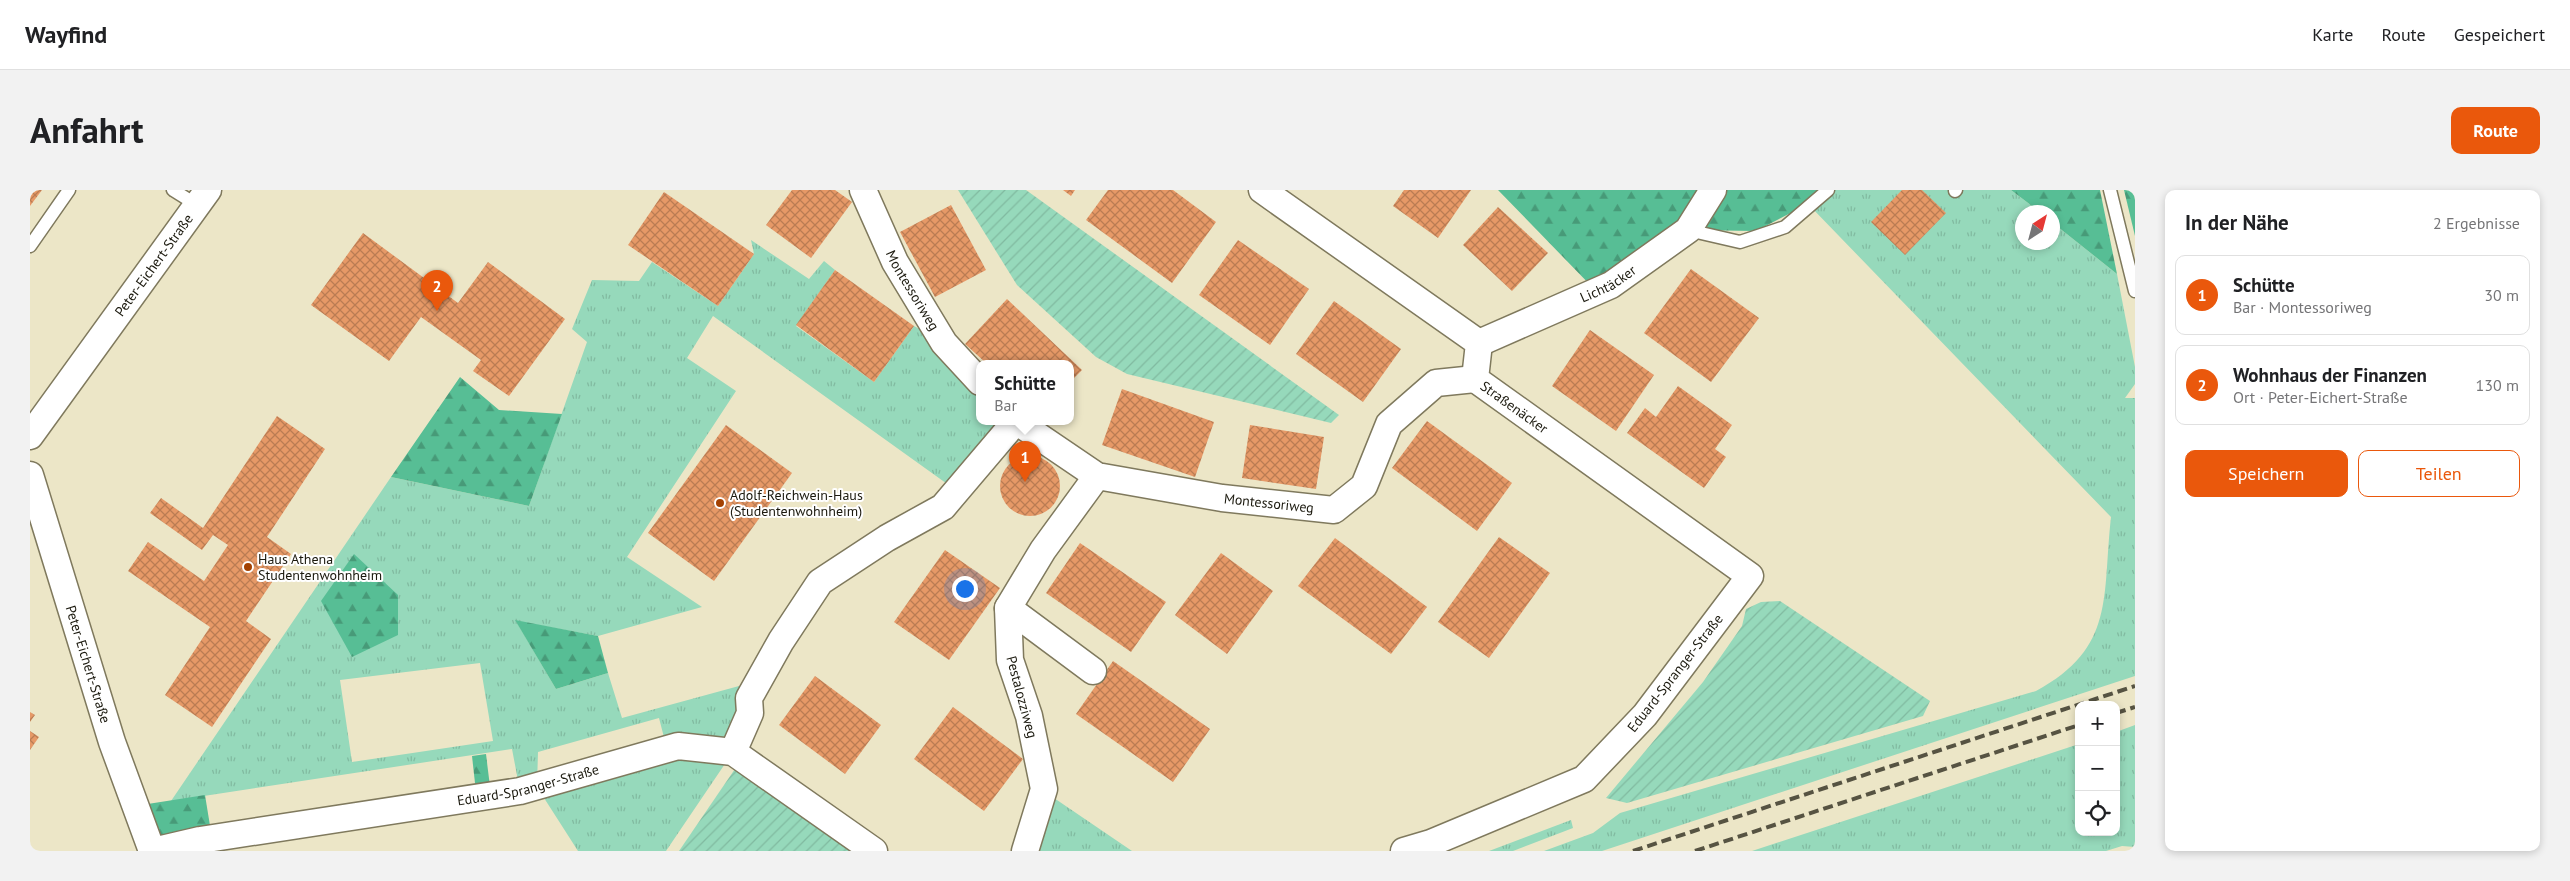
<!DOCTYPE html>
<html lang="de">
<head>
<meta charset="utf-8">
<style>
  :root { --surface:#fff; --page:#f2f2f2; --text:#202124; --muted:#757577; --line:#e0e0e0; --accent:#ea580c }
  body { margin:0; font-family:"PT Sans",sans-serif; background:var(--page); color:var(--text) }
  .controls { position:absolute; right:15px; bottom:15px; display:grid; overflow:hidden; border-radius:10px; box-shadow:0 2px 8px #0003 }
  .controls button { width:45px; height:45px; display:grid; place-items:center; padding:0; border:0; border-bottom:1px solid var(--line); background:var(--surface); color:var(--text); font:25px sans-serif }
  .compass { position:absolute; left:1985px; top:15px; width:45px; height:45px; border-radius:50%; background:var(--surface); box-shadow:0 2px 8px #0003; rotate:36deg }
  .you { position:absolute; left:934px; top:398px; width:18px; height:18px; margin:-12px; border:4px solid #fff; border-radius:50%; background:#1a73e8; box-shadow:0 0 0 8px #1a73e833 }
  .badge { display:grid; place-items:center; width:32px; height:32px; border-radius:50%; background:var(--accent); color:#fff; font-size:16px; font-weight:700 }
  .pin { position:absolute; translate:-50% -41px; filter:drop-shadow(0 1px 2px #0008) }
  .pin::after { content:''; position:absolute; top:26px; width:18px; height:15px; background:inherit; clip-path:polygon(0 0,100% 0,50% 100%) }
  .popup { position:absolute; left:946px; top:170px; width:98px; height:65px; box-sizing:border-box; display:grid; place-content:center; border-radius:10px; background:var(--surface); filter:drop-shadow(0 1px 4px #0005); font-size:16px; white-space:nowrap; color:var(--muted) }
  .popup b { font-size:19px; color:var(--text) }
  .popup::after { content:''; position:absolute; left:50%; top:100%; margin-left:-10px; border:10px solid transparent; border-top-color:var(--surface) }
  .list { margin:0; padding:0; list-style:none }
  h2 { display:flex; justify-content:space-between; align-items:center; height:65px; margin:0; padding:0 20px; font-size:21px }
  h2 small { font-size:16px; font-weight:400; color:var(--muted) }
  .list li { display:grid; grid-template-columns:32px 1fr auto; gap:15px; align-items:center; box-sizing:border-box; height:80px; margin:0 10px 10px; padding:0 10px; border:1px solid var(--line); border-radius:10px }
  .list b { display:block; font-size:19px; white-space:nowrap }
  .list p { margin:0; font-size:16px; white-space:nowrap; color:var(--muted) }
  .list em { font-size:16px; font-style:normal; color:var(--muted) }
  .actions { display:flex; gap:10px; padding:15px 20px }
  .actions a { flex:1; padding:11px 0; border:1px solid var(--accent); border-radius:10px; text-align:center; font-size:18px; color:var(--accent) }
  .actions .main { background:var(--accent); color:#fff }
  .icon { flex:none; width:28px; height:28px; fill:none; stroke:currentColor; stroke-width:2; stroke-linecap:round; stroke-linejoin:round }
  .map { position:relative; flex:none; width:2105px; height:661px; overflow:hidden; border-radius:10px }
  header { display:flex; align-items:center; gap:30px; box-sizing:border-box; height:70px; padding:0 25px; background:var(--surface); border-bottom:1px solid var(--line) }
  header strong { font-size:24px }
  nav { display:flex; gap:28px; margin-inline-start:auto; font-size:18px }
  .intro { display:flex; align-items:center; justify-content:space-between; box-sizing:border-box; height:120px; padding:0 30px }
  h1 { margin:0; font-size:35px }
  .button { padding:12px 22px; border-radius:10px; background:var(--accent); color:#fff; font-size:18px; font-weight:700 }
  main { display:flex; gap:30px; padding:0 30px }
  aside { flex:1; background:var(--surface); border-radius:10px; box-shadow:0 2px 8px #0003 }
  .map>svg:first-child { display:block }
</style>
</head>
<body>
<header>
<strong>Wayfind</strong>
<nav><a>Karte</a><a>Route</a><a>Gespeichert</a></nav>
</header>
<div class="intro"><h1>Anfahrt</h1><a class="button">Route</a></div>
<main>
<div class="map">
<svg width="2105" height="661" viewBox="0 0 2105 661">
  <defs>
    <pattern id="grass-tufts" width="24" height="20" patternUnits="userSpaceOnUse" patternTransform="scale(1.25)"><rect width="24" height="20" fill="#96d9bb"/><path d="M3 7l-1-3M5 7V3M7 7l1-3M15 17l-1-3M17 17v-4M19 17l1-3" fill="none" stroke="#81baa0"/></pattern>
    <pattern id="forest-firs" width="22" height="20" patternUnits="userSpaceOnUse" patternTransform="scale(1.25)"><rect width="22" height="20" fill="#57be95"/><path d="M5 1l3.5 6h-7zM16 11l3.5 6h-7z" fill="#479a78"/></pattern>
    <pattern id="garden-furrows" width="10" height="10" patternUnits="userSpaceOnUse" patternTransform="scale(1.25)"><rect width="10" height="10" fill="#96d9bb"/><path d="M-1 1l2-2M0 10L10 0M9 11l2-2" fill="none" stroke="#81baa0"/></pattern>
    <pattern id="building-cross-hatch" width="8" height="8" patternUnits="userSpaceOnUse" patternTransform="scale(1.25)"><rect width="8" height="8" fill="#e69967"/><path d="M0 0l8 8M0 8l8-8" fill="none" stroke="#ba7c53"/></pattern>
  </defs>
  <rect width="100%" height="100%" fill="#ece6c7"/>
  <g fill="url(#grass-tufts)" fill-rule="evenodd">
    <path d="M1805,0h176l29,22h-18v30h30l1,-19 64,51 18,93v17l-10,14h10v278l-533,175h-58l49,-18 27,-20 416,-122c80,-43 66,-95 75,-174l-302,-312z"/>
    <path d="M721,50l58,39 15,-18 11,9 -39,56 78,56 40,-56 30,17 36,39v39h36l-59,70 -244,-175 -26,42 49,33 -109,166 75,50 -104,29 -82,-15 40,68 52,-16 14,45 117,-32 10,12 -16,54 -67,99h-88l-41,-64 -17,4 -8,-42 -341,52 220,-324 138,29 58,-164 -15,-13 20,-49 47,1 13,-19 66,44 36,-52zM450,473l13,78 -141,21 -12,-82zM629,528l8,31 -130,37 1,-34z"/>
    <path d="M2105,535v122l-13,-1 -16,5h-354l327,-107v88h37v-100z"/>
    <path d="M1024,608l78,53h-93z"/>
    <path d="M1541,630l2,8 -60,23h-24z"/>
  </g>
  <g fill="url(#forest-firs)">
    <path d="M1468,0h337l-79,41 -68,-1 -91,62z"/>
    <path d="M1981,0h89l17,84 -64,-51 -1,-11h-12z"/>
    <path d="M2094,0h11v46z"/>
    <path d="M430,187l39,33 63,4 -33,92 -138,-29z"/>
    <path d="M324,364l44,41v40l-46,22 -31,-56z"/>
    <path d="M485,430l83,16 10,37 -52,16z"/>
    <path d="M456,564l5,41 -15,-3 -4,-36z"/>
    <path d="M175,605l7,43 -59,13 -18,-45z"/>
  </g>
  <g fill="url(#garden-furrows)">
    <path d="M928,0h68l313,225 -8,8 -204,-49 -31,-17 -79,-72z"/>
    <path d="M1750,411l150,100 -7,15 -296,87 -21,-5 97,-116 39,-56 4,-17 15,-7z"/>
    <path d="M707,576l121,85h-179z"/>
  </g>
  <g fill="url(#building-cross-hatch)">
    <path d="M0,0h12l-12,16z"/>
    <path d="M762,0h43l17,12 -41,56 -45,-33z"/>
    <path d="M1033,0h12l-4,6z"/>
    <path d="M1078,0h65l43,32 -44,61 -86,-63z"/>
    <path d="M1374,0h67l-33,48 -45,-32z"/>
    <path d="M1872,0h20l24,23 -41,42 -34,-33z"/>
    <path d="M634,2l90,62 -36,52 -90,-61z"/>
    <path d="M921,15l35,65 -51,27 -35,-65z"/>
    <path d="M1468,17l50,46 -36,38 -49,-46z"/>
    <path d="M333,43l95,70 30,-41 77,57 -56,77 -36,-25 8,-11 -60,-43 -32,44 -78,-56z"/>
    <path d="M1208,50l71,49 -39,56 -71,-50z"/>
    <path d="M1661,79l68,49 -48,64 -67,-49z"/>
    <path d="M805,80l79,56 -40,56 -78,-57z"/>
    <path d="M977,109l75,71 -12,12v-19h-84l-21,-19z"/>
    <path d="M1304,111l67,48 -38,53 -67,-48z"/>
    <path d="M1560,140l64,45 -38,56 -64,-45z"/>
    <path d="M1648,196l54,39 -17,24 11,8 -22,31 -77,-55 18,-25 11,9z"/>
    <path d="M1092,199l92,33 -19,55 -93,-32z"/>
    <path d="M247,226l48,33 -58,88 24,17 -45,67 25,18 -59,88 -47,-32 45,-68 -82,-56 20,-29 56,39 24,-36 -15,-10 -11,15 -52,-37 11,-15 42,30z"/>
    <path d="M1397,231l85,62 -35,48 -85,-63z"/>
    <path d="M696,235l66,48 -78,108 -66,-48z"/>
    <path d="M1220,235l74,12 -8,52 -74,-11z"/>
    <circle cx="1000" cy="296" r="30"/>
    <path d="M1469,347l51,36 -61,85 -51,-36z"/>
    <path d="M1305,348l92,69 -36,47 -93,-68z"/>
    <path d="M1050,353l86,59 -35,50 -85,-59z"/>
    <path d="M915,360l55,38 -51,72 -55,-38z"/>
    <path d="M1191,363l52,38 -46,63 -52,-39z"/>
    <path d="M1083,471l97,68 -37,53 -97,-68z"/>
    <path d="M785,486l66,49 -36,49 -66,-49z"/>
    <path d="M923,517l70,52 -39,52 -70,-52z"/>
    <path d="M0,522l5,3 -5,7z"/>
    <path d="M0,541l9,6 -9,13z"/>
  </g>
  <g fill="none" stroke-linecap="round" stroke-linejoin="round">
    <g stroke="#7f795d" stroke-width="15">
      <g id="lane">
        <path d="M143,0l24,15"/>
        <path d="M2080,0l25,101"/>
        <path d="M1925,1l1,-1"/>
        <path d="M1658,40l52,12 45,-15 43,-37"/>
        <path d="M0,56l39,-56"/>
      </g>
    </g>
    <g stroke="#7f795d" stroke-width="29">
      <g id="street">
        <path id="s1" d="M833,0l32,72 49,81 36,39"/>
        <path id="s2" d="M1232,0l217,153 -4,36 275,197 -105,139 -61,64 -153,64 -27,8"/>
        <path id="s3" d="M1449,153l132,-58 77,-55 25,-40"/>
        <path id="s4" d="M986,231l81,55 125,22 112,12 30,-24 25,-62 47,-41 39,-4"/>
        <path id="s5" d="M0,246l178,-246"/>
        <path id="s6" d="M0,285l82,267 40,109"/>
        <path d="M978,418l85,63"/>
        <path d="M703,562l17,-39 -1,-15 32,-57 39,-59 67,-44 56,-31 73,-86"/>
        <path id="s7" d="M123,661l47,-11 320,-49 158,-45 55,6 141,99"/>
        <path d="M995,661l19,-62 -15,-73 -19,-56 -2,-52 35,-58 54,-74"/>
      </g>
    </g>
    <use href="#lane" stroke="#fff" stroke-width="12"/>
    <use href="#street" stroke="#fff" stroke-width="26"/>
    <g stroke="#565342" stroke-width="4" stroke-dasharray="10 5" stroke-linecap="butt">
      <path d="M2086,523l19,-6"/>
      <path d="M1603,661l502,-165"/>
      <path d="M1665,661l384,-126"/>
    </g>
  </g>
  <g fill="#a34102" stroke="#fff" stroke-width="2">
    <circle cx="690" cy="313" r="5"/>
    <circle cx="218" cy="377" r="5"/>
  </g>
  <g text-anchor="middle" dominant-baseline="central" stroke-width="4" stroke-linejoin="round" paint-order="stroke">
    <g font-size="14" fill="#1b190e" stroke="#fff">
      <text stroke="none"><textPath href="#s5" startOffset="211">Peter-Eichert-Straße</textPath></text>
      <text stroke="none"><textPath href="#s3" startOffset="142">Lichtäcker</textPath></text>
      <text stroke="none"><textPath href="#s1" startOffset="112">Montessoriweg</textPath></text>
      <text stroke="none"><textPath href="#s2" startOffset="350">Straßenäcker</textPath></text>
      <text stroke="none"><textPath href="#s4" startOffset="272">Montessoriweg</textPath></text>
      <text stroke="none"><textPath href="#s6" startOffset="198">Peter-Eichert-Straße</textPath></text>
      <text transform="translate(1645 483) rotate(-52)">Eduard-Spranger-Straße</text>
      <text transform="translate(992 507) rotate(75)">Pestalozziweg</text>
      <text stroke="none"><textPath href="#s7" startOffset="381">Eduard-Spranger-Straße</textPath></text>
    </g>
    <g font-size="14" fill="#1b190e" stroke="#fff" text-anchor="start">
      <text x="700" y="305">Adolf-Reichwein-Haus<tspan x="700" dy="16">(Studentenwohnheim)</tspan></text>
      <text x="228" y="369">Haus Athena<tspan x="228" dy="16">Studentenwohnheim</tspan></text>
    </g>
  </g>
</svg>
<div class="controls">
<button>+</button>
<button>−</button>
<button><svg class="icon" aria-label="locate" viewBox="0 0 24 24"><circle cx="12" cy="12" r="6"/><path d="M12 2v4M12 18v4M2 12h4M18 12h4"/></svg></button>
</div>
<svg class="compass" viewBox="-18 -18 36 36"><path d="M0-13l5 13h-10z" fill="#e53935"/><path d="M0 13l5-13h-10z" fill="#757577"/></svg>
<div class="you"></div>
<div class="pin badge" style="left:995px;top:292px">1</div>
<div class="popup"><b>Schütte</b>Bar</div>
<div class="pin badge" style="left:407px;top:121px">2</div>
</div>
<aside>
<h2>In der Nähe<small>2 Ergebnisse</small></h2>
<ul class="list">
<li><span class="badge">1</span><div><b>Schütte</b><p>Bar · Montessoriweg</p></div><em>30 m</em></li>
<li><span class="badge">2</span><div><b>Wohnhaus der Finanzen</b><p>Ort · Peter-Eichert-Straße</p></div><em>130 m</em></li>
</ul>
<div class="actions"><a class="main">Speichern</a><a>Teilen</a></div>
</aside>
</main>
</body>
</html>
